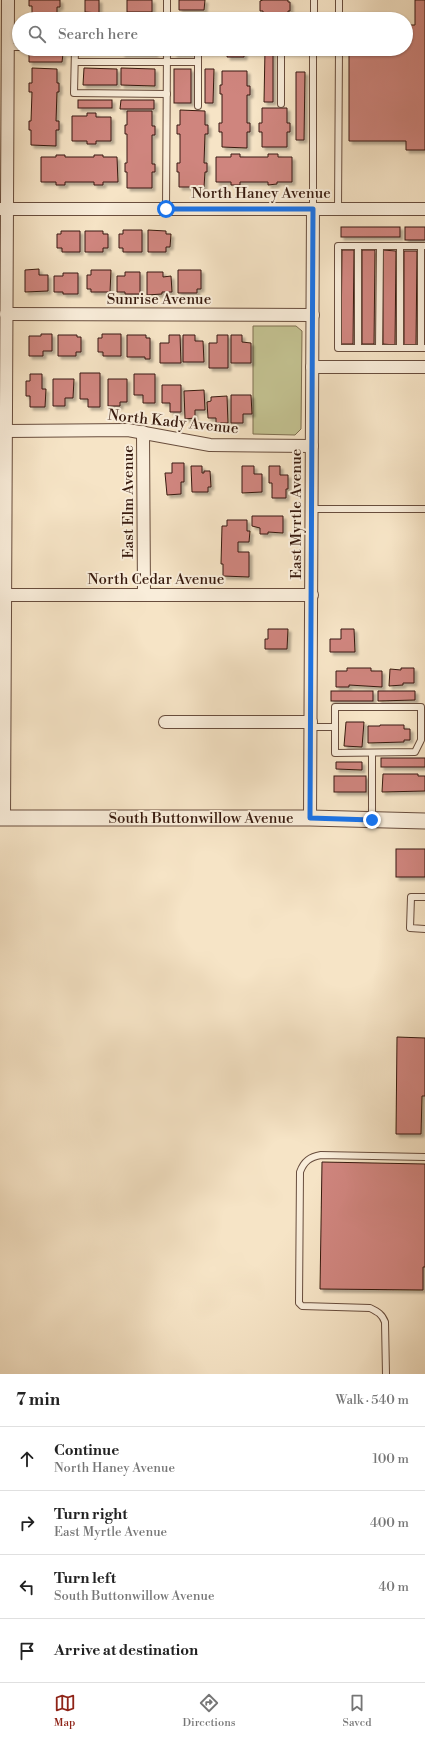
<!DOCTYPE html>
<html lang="en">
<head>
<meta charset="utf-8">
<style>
  :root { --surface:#fff; --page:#f2f2f2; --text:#222; --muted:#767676; --line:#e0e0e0; --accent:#8f2418 }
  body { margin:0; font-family:"Libre Bodoni",serif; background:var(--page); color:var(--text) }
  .stop { position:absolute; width:12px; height:12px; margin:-9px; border:3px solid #1a73e8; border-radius:50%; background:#fff }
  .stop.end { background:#1a73e8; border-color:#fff; box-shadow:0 1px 4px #0008 }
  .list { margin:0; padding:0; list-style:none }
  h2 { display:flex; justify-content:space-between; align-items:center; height:52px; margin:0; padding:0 16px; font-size:17px }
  h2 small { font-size:13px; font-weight:400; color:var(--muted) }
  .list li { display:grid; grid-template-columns:26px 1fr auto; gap:12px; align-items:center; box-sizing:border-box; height:64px; padding:0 16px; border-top:1px solid var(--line) }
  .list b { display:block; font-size:15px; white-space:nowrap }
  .list p { margin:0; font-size:13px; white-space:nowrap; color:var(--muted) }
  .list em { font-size:13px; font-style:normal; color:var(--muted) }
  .icon { flex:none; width:22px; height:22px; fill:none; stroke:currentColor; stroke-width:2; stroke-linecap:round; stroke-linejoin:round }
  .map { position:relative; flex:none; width:425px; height:1374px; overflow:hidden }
  .search { position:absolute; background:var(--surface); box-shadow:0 1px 3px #0004; left:12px; right:12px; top:12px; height:44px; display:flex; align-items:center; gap:10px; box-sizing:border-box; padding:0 14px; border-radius:22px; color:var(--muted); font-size:15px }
  .sheet { height:308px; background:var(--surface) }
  nav { display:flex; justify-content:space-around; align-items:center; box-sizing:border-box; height:56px; border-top:1px solid var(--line); background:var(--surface); font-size:11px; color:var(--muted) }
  nav a { display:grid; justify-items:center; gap:2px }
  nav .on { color:var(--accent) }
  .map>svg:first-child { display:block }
</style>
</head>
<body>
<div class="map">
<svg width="425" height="1374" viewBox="0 0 425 1374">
  <defs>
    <filter id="shadow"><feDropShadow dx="3" dy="3" stdDeviation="1" flood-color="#0004"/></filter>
  </defs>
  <rect width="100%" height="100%" fill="#f6e4c6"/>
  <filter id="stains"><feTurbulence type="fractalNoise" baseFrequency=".005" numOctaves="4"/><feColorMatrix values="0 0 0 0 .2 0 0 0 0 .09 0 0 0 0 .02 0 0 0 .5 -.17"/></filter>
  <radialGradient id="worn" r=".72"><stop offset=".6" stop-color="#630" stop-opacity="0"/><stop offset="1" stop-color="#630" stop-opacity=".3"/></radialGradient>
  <path fill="#c3c291" stroke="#7e6e50" d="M253,326h43l6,5 -1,98 -6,6 -42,-1z"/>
  <g fill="#cf857e" stroke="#381b0f" filter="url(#shadow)">
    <path d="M29,0h31v7h-3v12h-25v-13h-3z"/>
    <path d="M85,0h14v13l-14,-1z"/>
    <rect x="127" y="0" width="25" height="12"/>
    <path d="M179,0h26l-1,10h-25z"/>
    <path d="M263,0h25v2h2v9h-2v8h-25v-8h-3v-10z"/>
    <path d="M415,0h10v150h-19v-9h-57v-92h57v-24h9z"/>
    <rect x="122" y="49" width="33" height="5"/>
    <rect x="174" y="49" width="17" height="5"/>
    <path d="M228,49h16v8h-17z"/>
    <path d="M265,49h8v53h-9z"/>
    <path d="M29,54h34l-1,8h-33z"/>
    <path d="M32,68l25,1v14h2v9h-2l-1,29h3v9h-3v16l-25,-1v-15h-2v-9h2l1,-29h-3v-9h3z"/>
    <path d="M84,68l33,1v16h-34z"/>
    <path d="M121,68l34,1v17l-34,-1z"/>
    <rect x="174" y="69" width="17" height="34"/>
    <path d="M205,69h9l-1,34h-8z"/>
    <path d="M222,71h25v15h3v9h-3v28h3v9h-3v16l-25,-1v-15h-3v-9h3v-29h-2v-9h2z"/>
    <path d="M296,72h9l-1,68h-8z"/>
    <rect x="78" y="100" width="34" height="8"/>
    <path d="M121,100h33v9h-34z"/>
    <path d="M262,108h25v15h3v9h-3v15h-25v-15h-3v-9h3z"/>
    <path d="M180,110l25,1v14h3v9h-3l-1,29h3v9h-2l-1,15h-25v-15h-2v-9h3v-29h-3v-9h3z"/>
    <path d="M127,111h25v15h3v9h-3v29h3v8h-3v16h-25v-16h-2v-9h2v-29h-2v-9h2z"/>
    <path d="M87,113h9v4h15v24h-15v3h-9v-3h-15v-25h15z"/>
    <path d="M231,154h9v3h28v-3h10v3h14v25h-15v2l-9,1v-3h-28v3h-9v-3h-15v-25h15z"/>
    <path d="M56,155h9v2h29v-2h9v2h14l1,25h-15v3h-9v-3h-29v3h-9v-3h-15v-25h15z"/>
    <rect x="341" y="227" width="59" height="10"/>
    <rect x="405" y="227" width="20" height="13"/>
    <path d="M123,230h19v22h-19v-4h-4v-14h4z"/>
    <path d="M148,230l18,1v3h5l-1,13h-4v5h-18z"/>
    <path d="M61,231h19v21h-18v-4h-5v-14h4z"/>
    <path d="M85,231h18v3h5v14h-5v4h-18z"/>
    <path d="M342,250h12l-1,94h-12z"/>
    <path d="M362,250h13l-1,94h-12z"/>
    <path d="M383,250l13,1 -1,94 -12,-1z"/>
    <path d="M404,251h13l-1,94h-12z"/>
    <path d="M39,269v6h9v16l-23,1v-22z"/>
    <path d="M91,270h20l-1,22h-19v-3h-4v-14h4z"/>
    <path d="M178,270h23v19h-4v4h-19z"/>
    <path d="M125,272h15v22h-15v-2h-8v-16h8z"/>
    <path d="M147,272h16v5l8,-1 1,16h-10v2l-15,1z"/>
    <path d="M63,273h15v21h-15v-2h-9v-16h9z"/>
    <path d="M41,334h11v17h-9v5h-14v-20h12z"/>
    <path d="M102,334h19v22h-18v-4h-5v-14h4z"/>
    <path d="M58,335h19v2h4v15h-5v4h-18z"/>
    <path d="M127,335h19v3h4v21h-5v-2h-18z"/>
    <path d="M169,335h11l1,28h-21v-20h9z"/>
    <path d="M183,335h12v6h8l1,21h-21z"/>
    <path d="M217,335h11v33h-19v-25h8z"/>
    <path d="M231,335h11v7l9,1v20h-20z"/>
    <path d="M80,373h20v34h-12v-8h-8z"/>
    <path d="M30,374h12v15h4l-1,18h-15v-11h-4v-15h4z"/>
    <path d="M134,374h21v29h-12v-8h-9z"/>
    <path d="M53,379h21l-1,19h-8v8h-12z"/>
    <path d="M108,379h19v23h-7v4h-12z"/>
    <path d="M162,385h19v27h-11v-9h-8z"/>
    <path d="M204,390l1,20h-10v8l-10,1 -1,-28z"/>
    <path d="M231,395h20l1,19h-9v9h-12z"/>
    <path d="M227,396l1,27h-12v-5h-8l-1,-16 4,-1v-4z"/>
    <path d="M172,463h12v19h-3v12l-14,1 -2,-22h7z"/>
    <path d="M191,466h11v7h2v-2h6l1,16h-3v5h-16z"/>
    <path d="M242,466h12v8h8v18l-20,1z"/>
    <path d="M269,466h11v9h8v14h-2v9h-14v-15h-3z"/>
    <path d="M252,516h31v17l-15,-1v2h-8v-6l-8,-2z"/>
    <path d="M227,520h20v11h3l-1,11h-11v10h11v25l-26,-1v-12h-2l1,-38h5z"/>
    <path d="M268,629h20l-1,20h-22v-10h3z"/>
    <path d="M341,629h13l1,23h-25v-13h11z"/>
    <path d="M347,668h24v3h11v16l-33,-2v2h-13v-16h11z"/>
    <path d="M401,668h13v15h-11v2l-14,1 1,-17 11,1z"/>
    <rect x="331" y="691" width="42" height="10"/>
    <path d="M378,691h37v9l-37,1z"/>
    <path d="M346,722h18l-2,25 -18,-1z"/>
    <path d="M380,725h24v4h6v11h-6v2l-36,1v-17h12z"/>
    <rect x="381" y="758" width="44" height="9"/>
    <path d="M336,762h26v8l-26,-1z"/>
    <path d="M383,774h35v2h7v15l-43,1z"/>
    <rect x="334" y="776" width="32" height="16"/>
    <rect x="396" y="849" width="29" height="28"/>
    <path d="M397,1037l28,1v58h-3l-1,38h-25z"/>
    <path d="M322,1162l103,2v103h-2v23l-103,-1z"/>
  </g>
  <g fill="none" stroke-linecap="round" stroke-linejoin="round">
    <g stroke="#684d3d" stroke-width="8">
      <g id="service">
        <path d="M167,0v19"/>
        <path d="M314,19v-19"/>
        <path d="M339,19v-19"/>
        <path d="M8,47h11"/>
        <path d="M75,49l-1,44 93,1"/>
        <path d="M75,62h123"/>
        <path d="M281,104v-55"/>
        <path d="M198,106v-57"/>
        <path d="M166,209l1,-160"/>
        <path d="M313,209v-160"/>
        <path d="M338,209l1,-160"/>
        <path d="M425,246h-87v102h87"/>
        <path d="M358,348v-102"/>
        <path d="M379,348l1,-102"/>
        <path d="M400,348v-102"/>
        <path d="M421,348v-102"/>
        <path d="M312,509h113"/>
        <path d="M310,727h25v-20h86v33l-6,12 -80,1v-26"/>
        <path d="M372,753v66"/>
        <path d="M425,897h-14l-1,31 15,1"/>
        <path d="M386,1374l-1,-52c-3,-8 -7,-10 -15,-14l-68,-2 -3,-3 1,-131c4,-11 10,-15 21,-17l104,2"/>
      </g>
    </g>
    <g stroke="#684d3d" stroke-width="14">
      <g id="minor">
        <path d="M0,209h425"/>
        <path d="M6,314l307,1"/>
        <path d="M312,367h113"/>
        <path d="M7,431l121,-1 82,15 102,1"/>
        <path d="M143,432l1,163"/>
        <path d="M0,595h312"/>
        <path d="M165,722h146"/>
        <path d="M4,818l4,-818"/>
        <path d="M310,818l3,-609"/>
      </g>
    </g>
    <g stroke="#684d3d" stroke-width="17">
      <path id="tertiary" d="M0,818h310l115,3"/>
    </g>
    <use href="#service" stroke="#f9edda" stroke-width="6"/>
    <use href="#minor" stroke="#f9edda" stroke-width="12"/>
    <use href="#tertiary" stroke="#f9edda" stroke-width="15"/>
  </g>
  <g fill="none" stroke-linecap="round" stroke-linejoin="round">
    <path stroke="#1a73e8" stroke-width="5" d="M166,209h147l-3,609 62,2"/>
  </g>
  <g text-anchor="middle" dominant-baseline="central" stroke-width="4" stroke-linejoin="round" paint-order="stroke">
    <g font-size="15" fill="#381b0f" stroke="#f9edda">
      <text x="261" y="193">North Haney Avenue</text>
      <text x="159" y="299">Sunrise Avenue</text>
      <text transform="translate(173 422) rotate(6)">North Kady Avenue</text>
      <text transform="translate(128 502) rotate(-90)">East Elm Avenue</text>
      <text transform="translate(296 514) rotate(-90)">East Myrtle Avenue</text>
      <text x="156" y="579">North Cedar Avenue</text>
      <text x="201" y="818">South Buttonwillow Avenue</text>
    </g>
  </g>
  <rect width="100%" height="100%" filter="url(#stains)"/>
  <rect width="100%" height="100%" fill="url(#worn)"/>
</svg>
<div class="stop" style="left:166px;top:209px"></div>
<div class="stop end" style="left:372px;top:820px"></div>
<div class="search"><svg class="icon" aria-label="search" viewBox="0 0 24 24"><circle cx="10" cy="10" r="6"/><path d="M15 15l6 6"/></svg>Search here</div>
</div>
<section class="sheet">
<h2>7 min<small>Walk · 540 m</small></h2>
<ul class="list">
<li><svg class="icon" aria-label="ahead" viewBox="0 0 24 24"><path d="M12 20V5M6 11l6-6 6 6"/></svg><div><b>Continue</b><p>North Haney Avenue</p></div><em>100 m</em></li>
<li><svg class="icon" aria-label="right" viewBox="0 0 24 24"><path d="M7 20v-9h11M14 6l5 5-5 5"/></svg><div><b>Turn right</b><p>East Myrtle Avenue</p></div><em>400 m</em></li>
<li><svg class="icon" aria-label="left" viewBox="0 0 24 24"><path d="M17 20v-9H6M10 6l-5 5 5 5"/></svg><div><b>Turn left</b><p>South Buttonwillow Avenue</p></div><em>40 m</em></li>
<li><svg class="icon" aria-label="arrive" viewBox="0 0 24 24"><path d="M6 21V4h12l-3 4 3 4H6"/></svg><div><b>Arrive at destination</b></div></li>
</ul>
</section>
<nav>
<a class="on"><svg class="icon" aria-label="map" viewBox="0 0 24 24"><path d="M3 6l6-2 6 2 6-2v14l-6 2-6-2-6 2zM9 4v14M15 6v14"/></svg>Map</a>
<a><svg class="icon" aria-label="directions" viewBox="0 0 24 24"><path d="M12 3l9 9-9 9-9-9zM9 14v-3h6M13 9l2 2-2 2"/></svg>Directions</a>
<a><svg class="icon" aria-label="saved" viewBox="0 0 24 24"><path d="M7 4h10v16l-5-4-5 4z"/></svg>Saved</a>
</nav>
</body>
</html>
